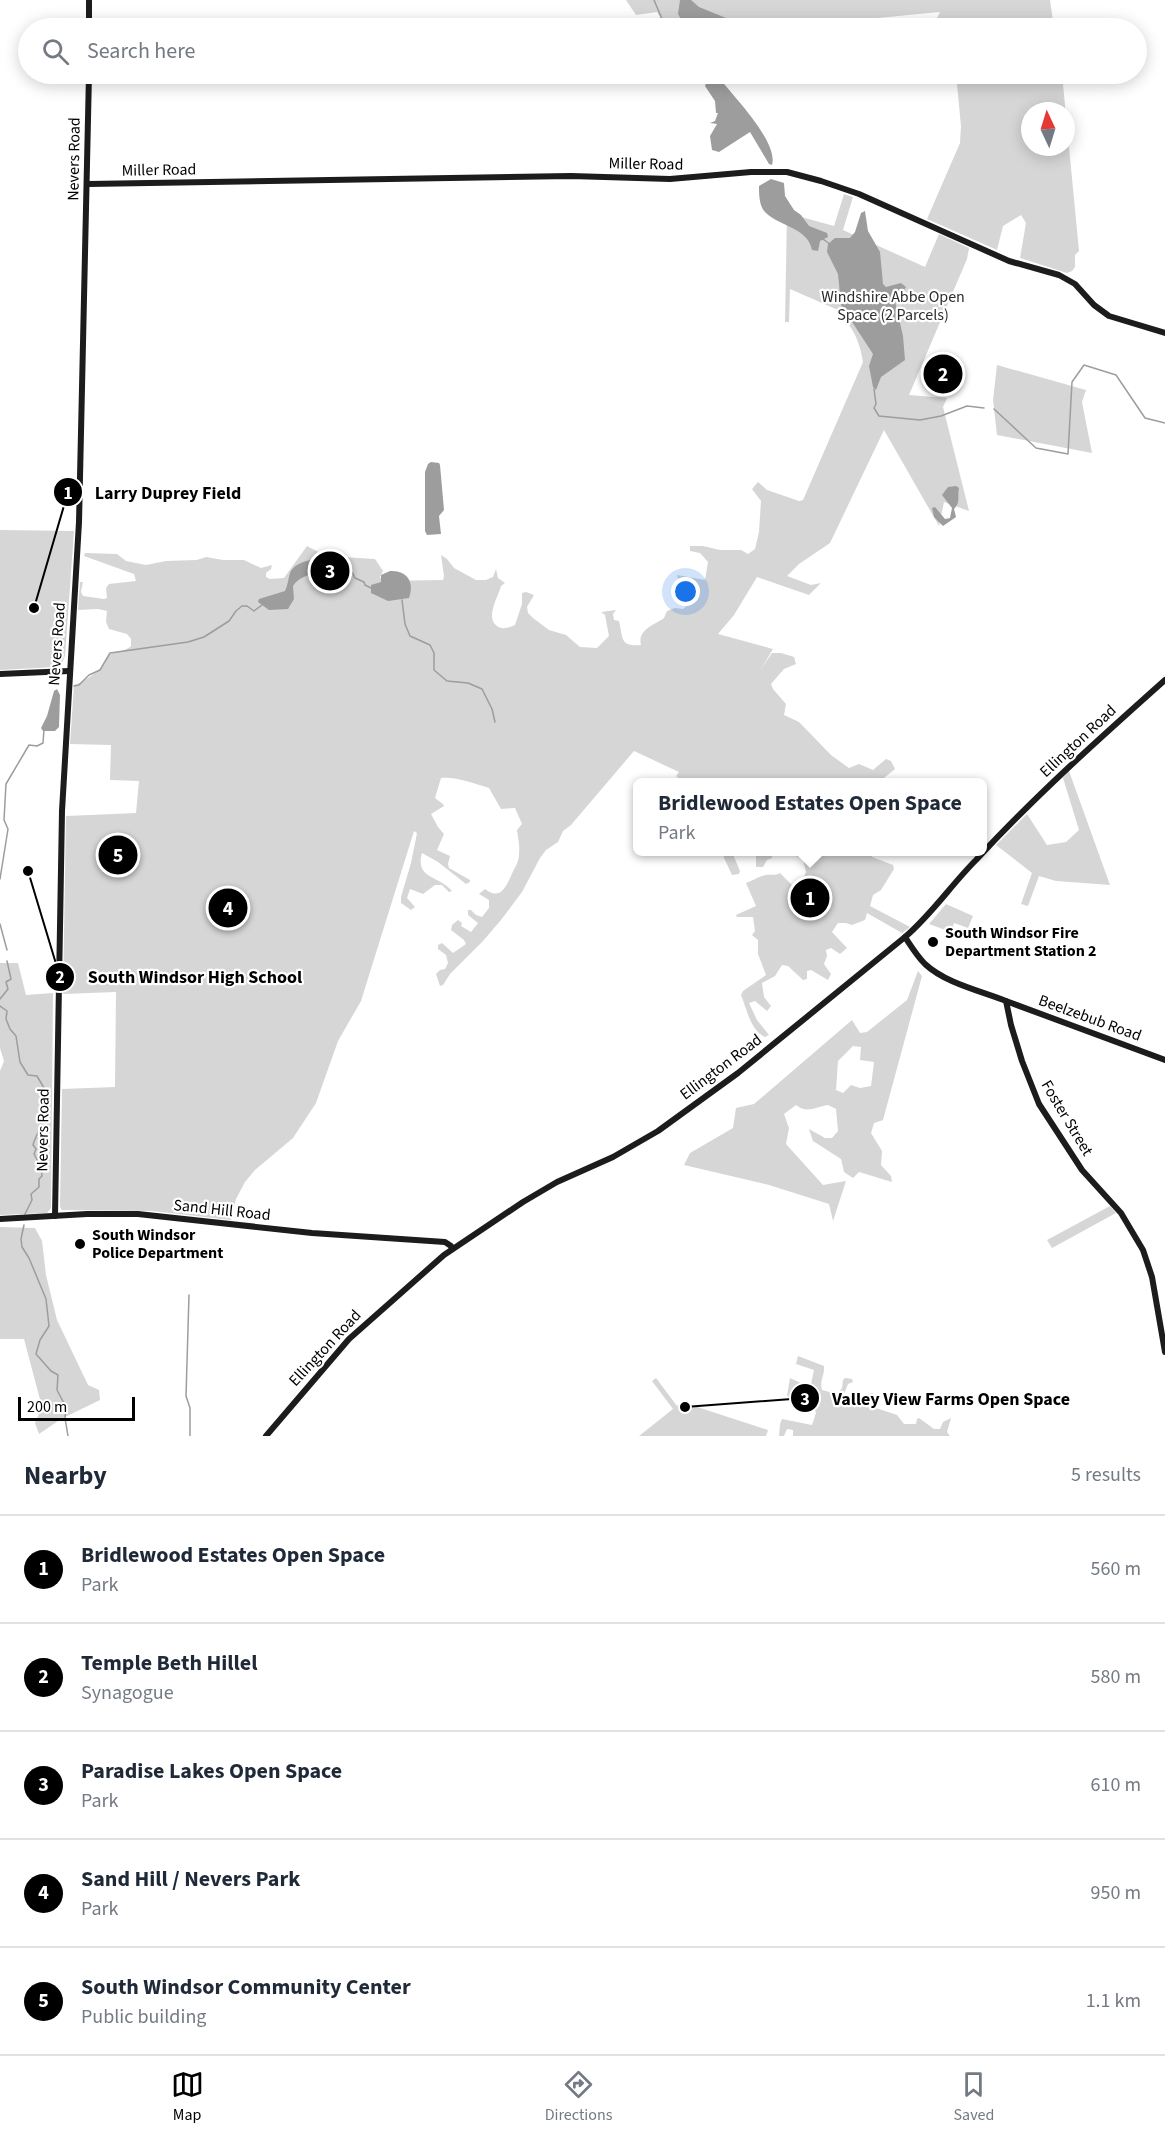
<!DOCTYPE html>
<html lang="en">
<head>
<meta charset="utf-8">
<style>
  :root { --surface:#fff; --page:#f6f6f7; --text:#1f2937; --muted:#747a83; --line:#e0e1e3; --accent:#000 }
  body { margin:0; font-family:"Source Sans 3",sans-serif; background:var(--page); color:var(--text) }
  .compass { position:absolute; left:1021px; top:102px; width:54px; height:54px; border-radius:50%; background:var(--surface); box-shadow:0 3px 15px #0003; rotate:356deg }
  .scale { position:absolute; left:18px; bottom:15px; width:117px; box-sizing:border-box; padding-left:6px; border:3px solid #000; border-top:0; font-size:16px; line-height:21px; white-space:nowrap; color:#000; -webkit-text-stroke:4px #fff; paint-order:stroke }
  .you { position:absolute; left:686px; top:592px; width:21px; height:21px; margin:-15px; border:4px solid #fff; border-radius:50%; background:#1a73e8; box-shadow:0 0 0 9px #1a73e833 }
  .badge { display:grid; place-items:center; width:39px; height:39px; border-radius:50%; background:var(--accent); color:#fff; font-size:20px; font-weight:700 }
  .pin { position:absolute; translate:-50% -50%; border:3px solid #fff; box-shadow:0 2px 6px #0006 }
  .popup { position:absolute; left:633px; top:778px; width:354px; height:78px; box-sizing:border-box; display:grid; place-content:center; border-radius:9px; background:var(--surface); filter:drop-shadow(0 2px 4px #0005); font-size:20px; white-space:nowrap; color:var(--muted) }
  .popup b { font-size:22px; color:var(--text) }
  .popup::after { content:''; position:absolute; left:50%; top:100%; margin-left:-12px; border:12px solid transparent; border-top-color:var(--surface) }
  .list { margin:0; padding:0; list-style:none }
  h2 { display:flex; justify-content:space-between; align-items:center; height:78px; margin:0; padding:0 24px; font-size:26px }
  h2 small { font-size:20px; font-weight:400; color:var(--muted) }
  .list li { display:grid; grid-template-columns:39px 1fr auto; gap:18px; align-items:center; box-sizing:border-box; height:108px; padding:0 24px; border-top:2px solid var(--line) }
  .list b { display:block; font-size:22px; white-space:nowrap }
  .list p { margin:0; font-size:20px; white-space:nowrap; color:var(--muted) }
  .list em { font-size:20px; font-style:normal; color:var(--muted) }
  .icon { flex:none; width:33px; height:33px; fill:none; stroke:currentColor; stroke-width:2; stroke-linecap:round; stroke-linejoin:round }
  .map { position:relative; flex:none; width:1165px; height:1436px; overflow:hidden }
  .search { position:absolute; background:var(--surface); box-shadow:0 3px 15px #0003; left:18px; right:18px; top:18px; height:66px; display:flex; align-items:center; gap:15px; box-sizing:border-box; padding:0 21px; border-radius:33px; color:var(--muted); font-size:22px }
  .sheet { height:618px; background:var(--surface) }
  nav { display:flex; justify-content:space-around; align-items:center; box-sizing:border-box; height:84px; border-top:2px solid var(--line); background:var(--surface); font-size:16px; color:var(--muted) }
  nav a { display:grid; justify-items:center; gap:3px }
  nav .on { color:var(--accent) }
  .map>svg:first-child { display:block }
</style>
</head>
<body>
<div class="map">
<svg width="1165" height="1436" viewBox="0 0 1165 1436">
  <rect width="100%" height="100%" fill="#fff"/>
  <g fill="#d6d6d6" fill-rule="evenodd">
    <path d="M626,0h424l4,28h-122l8,-16 -167,16h-106l-10,-16 -21,3z"/>
    <path d="M956,74h106l17,177 -4,4v12l-3,4 -5,2 -47,-15 6,-35 -5,-8 -18,11 -6,24 -70,-31 33,-76 1,-17zM1030,111h36v36h-36z"/>
    <path d="M844,194l9,3 -10,33 82,37 14,-33 30,14 -2,11 -58,136 38,3 -4,9 26,104 -25,-9 -5,24 -55,-96 -54,113 -31,21 -12,12 24,9 10,-2 -12,12 -52,-18 -23,38 -16,19 55,15 -12,20 11,-16h9l13,4 2,7 -12,5 -13,15 2,5 13,15 -2,11 15,7 32,33 18,13 10,-4 14,6 13,-11 5,2 4,8 -16,13h-24l-10,-2 -4,2h-158l-7,-6 3,-4 -45,-21 -63,74 -8,6 -5,11 -12,8 -6,8 -18,34 -21,28 -18,21 -33,33 -7,11 -3,1 -4,-12 4,-4 5,-1 3,-6 -2,-8 -8,-6v-4l4,-2 11,10 13,-9 -2,-4 -13,-10 1,-5 6,-5 4,3 -1,3 10,6 7,-9 -10,-8v-5h3l5,5 6,2 7,-9v-8l-10,-6 6,-5c14,11 20,0 26,-13 3,-8 8,-13 8,-22 1,-8 -1,-16 -2,-24l5,-6 -7,-16 -14,1 -12,-21c-12,-4 -36,-12 -48,-10l-6,20 8,6 1,2 -13,8 7,13 6,7 -7,16 13,6 -2,8 1,4 21,12v2l-4,2 -28,-22 -16,-9c-7,26 16,22 30,38l-3,1 -7,-7h-7l-12,9 -13,-5 -3,9 8,9 -4,3 -10,-7v-6l10,-34 6,-30 -3,-2 -53,170 -23,40 -22,62 -23,35 -38,32 -10,12 -9,17 -5,21 -79,-9 -90,-1 -2,-3 2,-118 53,-2 1,-95 -53,2 3,-178 70,-3 3,-32 -29,-1 1,-35 -41,-1 4,-59c8,-2 26,-14 31,-22 3,-6 -1,-3 4,-8 7,-5 16,-3 22,-9v-7l-4,-5 -18,-5 -3,-7 1,-11 -9,-2 -20,1 2,-28h3l-2,10 2,4 21,3 3,-1 -1,-10 3,-4 27,-3 -2,-7 -50,-18 1,-3 32,1 9,7 20,4 20,-4 31,-1 9,-3 17,3h21l17,8 11,-3 -1,4 -5,4v4l4,2 14,-1 23,-32 19,10 49,3 8,12 -3,6 2,4 61,-1 1,-4 -3,-21 6,4 7,9 22,12h10l7,-3 3,-8 2,9 7,5 -4,3c-3,11 -16,32 -4,40 5,4 12,2 18,-1l7,-21v-11l4,-1 8,3 -7,12 1,6 5,5 16,12 17,5 14,12 17,1 12,-12 -4,-21 -4,-3 15,-2 -3,4 1,6 5,1c4,17 1,26 22,24 -4,-15 13,-20 23,-27l3,-7 8,-3 8,1 10,-8c-2,-11 -15,-17 -16,-26l28,5 3,-18 -8,-9 -10,-2v-5h13l17,4h21l7,4 7,-5 4,-17 2,-31 -9,-12 6,-7 9,8 32,11 4,-1 60,-138c-2,-13 -6,-26 -14,-37 -5,-6 -9,-8 -11,-15l-48,-21 -1,33h-4l2,-109 47,13z"/>
    <path d="M997,365l89,25 -4,12 10,51 -95,-18 -4,-35z"/>
    <path d="M0,530l74,1 -9,125 -3,7 -6,4 -56,3z"/>
    <path d="M1069,771l41,114 -54,-4 -17,-5 -11,30 -7,-2 11,-31 -36,-28 31,-31 20,31 19,-3 13,-12 -16,-52z"/>
    <path d="M724,852h8l8,19 -1,3 -7,1 -8,-17z"/>
    <path d="M756,852h15l1,6 -5,2 -4,7h-7z"/>
    <path d="M793,852h82l-4,2 1,3 21,8 1,4 -13,21 -8,5 -3,11 40,21 -8,6 -35,-20 -2,7 -13,5 -6,-2h-8l-6,9 15,16 -7,6 -9,-6 -5,2 1,6 -3,8 7,10 -3,6 -17,-10 -4,1v8l-4,1 -15,-14 -6,-1 -7,11 -13,7 2,14 7,9 -4,5 -12,-10 -6,2 8,17 12,15 -4,2c-15,-7 -18,-28 -24,-42l2,-4 23,-16 -8,-21v-14l-6,-5 3,-4 -2,-14h-16l-1,-2 20,-9 -10,-23c6,-2 13,-7 20,-8 6,-1 8,1 14,-2l12,12 7,4 7,-17 -3,-13 -9,-4z"/>
    <path d="M946,904l27,12 -5,12 -14,-5 -3,9 -22,-8z"/>
    <path d="M0,963h18l8,32 27,-2 -2,215 -4,5 -47,2v-144l4,-10 -4,-13z"/>
    <path d="M918,971l4,5 -39,144 -9,3 -3,10 11,18 -1,14 10,11 1,6 -33,-10 -6,6 -9,-6 -3,-13 -28,-18 -4,-12 16,9h7l6,-7 -2,-22 -8,-4c-13,2 -21,9 -32,0l-12,9 5,14 -3,16 37,41 23,-4 -13,40 -4,-17 -60,-19 -85,-20 6,-12 43,-25 3,-20 18,-4 98,-84 8,13 7,-1 40,-32zM853,1046l8,1 -1,13 14,2 -3,24 -11,2 -9,-3 -8,8 -7,-3 2,-29z"/>
    <path d="M1110,1206l6,7 -64,35 -5,-8z"/>
    <path d="M0,1227l35,1 7,13 4,34 11,45 31,65 11,5 1,10 -39,19 -22,15 -4,-11 7,-16 -18,-68h-24z"/>
    <path d="M798,1356l26,10c1,9 -5,15 -2,24l15,4 5,-6 1,-8 2,-2 7,1 1,3 -5,2 -4,10 6,10 9,2 4,-2 5,-10 5,-1 1,5 -3,5 2,4 24,8 7,9h12l1,-5 2,-1 15,11h6l3,-7 8,-4 -4,14 3,4h-157v-6l-6,-1 -3,7h-5l1,-12 2,-5 30,6 4,-12 -2,-6 -27,-11 3,-18 11,5 10,1 3,-14 -18,-6z"/>
    <path d="M656,1378l21,28 5,-4 86,28 -2,6h-127l34,-27 -21,-28z"/>
  </g>
  <g fill="#9d9d9d">
    <path d="M680,0h11l8,7 27,11 9,8h-41l-12,-5 -4,-7z"/>
    <path d="M698,74h18c14,19 63,67 56,91l-3,-1 -19,-32 -31,20 -7,-2 -2,-14 7,-12 -7,-1 5,-2 3,-8h-2l-1,-12 -10,-15 1,-3h-2z"/>
    <path d="M771,179l13,4 1,13 9,14 7,5 8,11 18,7 1,4 -8,4 -2,10 -6,-1c-4,-22 -31,-23 -46,-37 -7,-6 -7,-19 -7,-27z"/>
    <path d="M865,211l3,20 12,21 3,32 3,3 15,-4 5,4 -4,7 -8,3 9,39 2,24 -24,17 -5,13 -3,-3 -4,-21 4,-12 -32,-49 -3,-31 -11,-22 1,-8 7,-6h15l5,-6 6,-19z"/>
    <path d="M431,462l8,1 1,2 4,45 -5,6 2,18 -14,1 -2,-4v-59l3,-8z"/>
    <path d="M956,486l3,2c-2,8 2,14 -5,21l2,8 -13,9 -9,-9 -2,-9 3,-1 10,12 5,-1 2,-10 -10,-13 6,-8z"/>
    <path d="M329,555l9,2 14,12c-18,4 -48,0 -59,17l1,13 -6,10 -19,1 -11,-8 1,-3 26,-8c3,-6 3,-12 5,-18 6,-14 28,-13 39,-18z"/>
    <path d="M390,571c17,-1 25,11 19,27l-21,3 -17,-8v-8l10,-3v-7z"/>
    <path d="M57,689l3,6 -1,32 -4,4h-12l-2,-3 6,-12 7,-25z"/>
  </g>
  <g fill="none" stroke-linecap="round" stroke-linejoin="round">
    <g stroke="#9d9d9d" stroke-width="1.5">
      <path d="M654,0l8,19 17,4 3,5"/>
      <path d="M823,239l8,6"/>
      <path d="M874,389l2,15 -2,4 5,8 41,4 21,-4 26,-10 17,2"/>
      <path d="M994,409l42,39 32,6 4,-72 12,-17 32,10 29,43 20,5"/>
      <path d="M350,568l5,10 9,4 1,3 6,3"/>
      <path d="M402,600l3,24 5,12 20,9 4,8v17l13,11 21,2 14,6 10,20 3,13"/>
      <path d="M74,686l5,-1 10,-10 11,-5 10,-17 78,-11 16,-5 25,-16 7,-10 6,-5h5l7,5 8,-6"/>
      <path d="M0,879l8,-50 -4,-9 2,-36 23,-39 8,1 6,-3 1,-14"/>
      <path d="M0,924l7,26"/>
      <path d="M0,999l8,-10 -2,-7 5,-3 -4,-18"/>
      <path d="M0,1006l7,5 -1,8 4,10 6,7 4,26 8,13 9,1 7,12c-1,11 -2,22 -3,34 0,7 -6,15 -8,23l3,4 -2,5 7,13 1,9 -3,3v8l-8,7 1,6 -7,14"/>
      <path d="M24,1225l-3,14 1,8 7,11 17,41 3,27 -9,14 -4,14 15,17 7,4 -1,15 9,17 -1,11 3,18"/>
      <path d="M189,1295l-3,101 4,12v28"/>
    </g>
    <g stroke="#1c1c1c" stroke-width="6">
      <path d="M89,0v28"/>
      <path d="M88,184l483,-8 99,3 81,-7h36l34,9 38,13 150,67 50,14 16,9 19,21 15,11 56,17"/>
      <path d="M0,674l69,-3"/>
      <path d="M905,937c6,9 12,19 20,27 20,19 56,27 81,37l5,24 11,36 17,43 43,66 39,43 22,37 9,27 13,75"/>
      <path d="M1006,1001l159,59"/>
      <path d="M55,1216l7,-405 17,-289 10,-448"/>
      <path d="M0,1219l87,-5h51l174,19 133,9 6,4 1,3"/>
      <path d="M266,1436l83,-97 95,-84 79,-53 34,-20 56,-25 45,-26 80,-58 167,-136c27,-23 46,-52 71,-77 59,-64 124,-122 189,-180"/>
    </g>
  </g>
  <g fill="#000" stroke="#fff" stroke-width="2">
    <circle cx="933" cy="942" r="6"/>
    <circle cx="80" cy="1244" r="6"/>
  </g>
  <g text-anchor="middle" dominant-baseline="central" stroke-width="4.5" stroke-linejoin="round" paint-order="stroke">
    <g font-size="16" fill="#000" stroke="#fff">
      <text transform="translate(74 159) rotate(-89)">Nevers Road</text>
      <text transform="translate(646 164) rotate(1)">Miller Road</text>
      <text transform="translate(159 170) rotate(-1)">Miller Road</text>
      <text transform="translate(57 644) rotate(-86)">Nevers Road</text>
      <text transform="translate(1078 741) rotate(-43)">Ellington Road</text>
      <text transform="translate(1090 1018) rotate(20)">Beelzebub Road</text>
      <text transform="translate(721 1067) rotate(-37)">Ellington Road</text>
      <text transform="translate(1067 1118) rotate(59)">Foster Street</text>
      <text transform="translate(43 1130) rotate(-89)">Nevers Road</text>
      <text transform="translate(222 1210) rotate(6)">Sand Hill Road</text>
      <text transform="translate(325 1348) rotate(-47)">Ellington Road</text>
    </g>
    <g font-size="16" fill="#2d2d2d" stroke="#fff">
      <text x="893" y="297">Windshire Abbe Open<tspan x="893" dy="18">Space (2 Parcels)</tspan></text>
    </g>
    <g font-size="16" font-weight="bold" fill="#000" stroke="#fff" text-anchor="start">
      <text x="945" y="933">South Windsor Fire<tspan x="945" dy="18">Department Station 2</tspan></text>
      <text x="92" y="1235">South Windsor<tspan x="92" dy="18">Police Department</tspan></text>
    </g>
  </g>
  <path fill="none" stroke="#000" stroke-width="2" d="M34 608L68 492M28 871L60 977M685 1407L805 1398"/>
  <g fill="#000" stroke="#fff" stroke-width="2">
    <circle cx="34" cy="608" r="6"/>
    <circle cx="28" cy="871" r="6"/>
    <circle cx="685" cy="1407" r="6"/>
    <circle cx="68" cy="492" r="15"/>
    <circle cx="60" cy="977" r="15"/>
    <circle cx="805" cy="1398" r="15"/>
  </g>
  <g font-size="18" text-anchor="middle" font-weight="bold" fill="#fff">
    <text x="68" y="499">1</text>
    <text x="60" y="983">2</text>
    <text x="805" y="1405">3</text>
  </g>
  <g font-size="18" text-anchor="middle" font-weight="bold" fill="#000" stroke="#fff" stroke-width="4.5" stroke-linejoin="round" paint-order="stroke">
    <text x="168" y="499">Larry Duprey Field</text>
    <text x="195" y="983">South Windsor High School</text>
    <text x="951" y="1405">Valley View Farms Open Space</text>
  </g>
</svg>
<svg class="compass" viewBox="-18 -18 36 36"><path d="M0-13l5 13h-10z" fill="#e53935"/><path d="M0 13l5-13h-10z" fill="#747a83"/></svg>
<div class="scale">200 m</div>
<div class="you"></div>
<div class="pin badge" style="left:810px;top:898px">1</div>
<div class="popup"><b>Bridlewood Estates Open Space</b>Park</div>
<div class="pin badge" style="left:943px;top:374px">2</div>
<div class="pin badge" style="left:330px;top:571px">3</div>
<div class="pin badge" style="left:228px;top:908px">4</div>
<div class="pin badge" style="left:118px;top:855px">5</div>
<div class="search"><svg class="icon" aria-label="search" viewBox="0 0 24 24"><circle cx="10" cy="10" r="6"/><path d="M15 15l6 6"/></svg>Search here</div>
</div>
<section class="sheet">
<h2>Nearby<small>5 results</small></h2>
<ul class="list">
<li><span class="badge">1</span><div><b>Bridlewood Estates Open Space</b><p>Park</p></div><em>560 m</em></li>
<li><span class="badge">2</span><div><b>Temple Beth Hillel</b><p>Synagogue</p></div><em>580 m</em></li>
<li><span class="badge">3</span><div><b>Paradise Lakes Open Space</b><p>Park</p></div><em>610 m</em></li>
<li><span class="badge">4</span><div><b>Sand Hill / Nevers Park</b><p>Park</p></div><em>950 m</em></li>
<li><span class="badge">5</span><div><b>South Windsor Community Center</b><p>Public building</p></div><em>1.1 km</em></li>
</ul>
</section>
<nav>
<a class="on"><svg class="icon" aria-label="map" viewBox="0 0 24 24"><path d="M3 6l6-2 6 2 6-2v14l-6 2-6-2-6 2zM9 4v14M15 6v14"/></svg>Map</a>
<a><svg class="icon" aria-label="directions" viewBox="0 0 24 24"><path d="M12 3l9 9-9 9-9-9zM9 14v-3h6M13 9l2 2-2 2"/></svg>Directions</a>
<a><svg class="icon" aria-label="saved" viewBox="0 0 24 24"><path d="M7 4h10v16l-5-4-5 4z"/></svg>Saved</a>
</nav>
</body>
</html>
